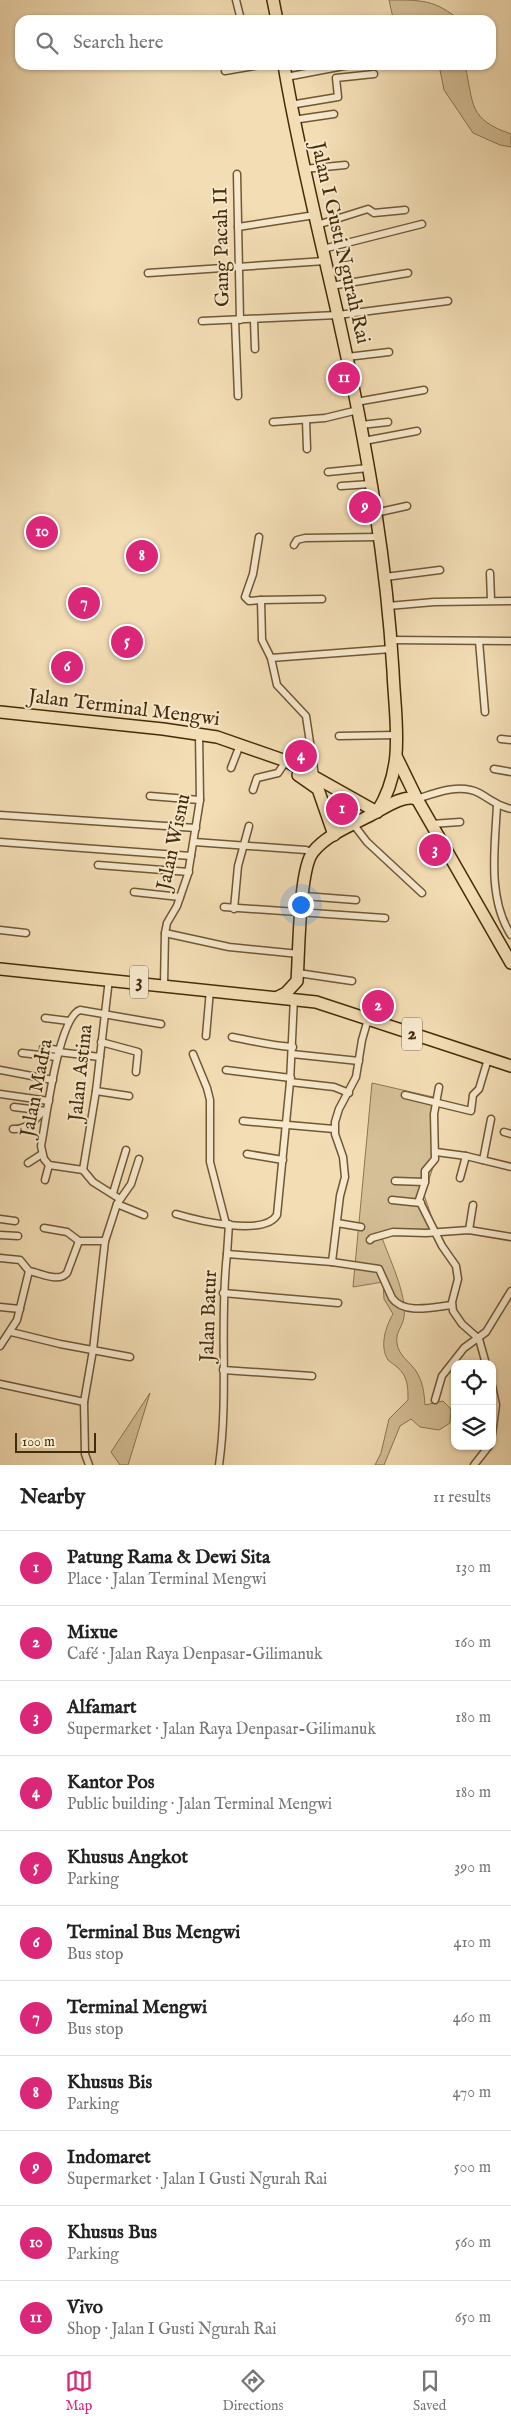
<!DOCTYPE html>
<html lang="en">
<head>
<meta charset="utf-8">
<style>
  :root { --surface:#fff; --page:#f2f2f2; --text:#222; --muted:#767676; --line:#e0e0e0; --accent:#db2777 }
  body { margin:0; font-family:"IM FELL English",serif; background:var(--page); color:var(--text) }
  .controls { position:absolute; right:15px; bottom:15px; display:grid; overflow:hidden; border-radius:10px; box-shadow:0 1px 4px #0004 }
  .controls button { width:45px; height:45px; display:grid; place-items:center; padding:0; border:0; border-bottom:1px solid var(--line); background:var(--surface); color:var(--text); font:25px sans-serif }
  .scale { position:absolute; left:15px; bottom:12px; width:81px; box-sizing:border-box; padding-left:5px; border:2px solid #442c08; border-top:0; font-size:14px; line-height:18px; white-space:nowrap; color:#442c08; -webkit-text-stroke:4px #f7e9ce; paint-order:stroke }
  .you { position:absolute; left:300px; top:904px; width:18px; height:18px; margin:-12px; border:4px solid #fff; border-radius:50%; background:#1a73e8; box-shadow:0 0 0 8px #1a73e833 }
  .badge { display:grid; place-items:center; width:32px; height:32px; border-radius:50%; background:var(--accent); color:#fff; font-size:16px; font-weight:700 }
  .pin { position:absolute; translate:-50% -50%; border:2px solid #fff; box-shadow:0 1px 5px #0006 }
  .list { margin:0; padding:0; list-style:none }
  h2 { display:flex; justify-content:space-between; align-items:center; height:65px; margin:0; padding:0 20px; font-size:21px }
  h2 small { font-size:16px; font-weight:400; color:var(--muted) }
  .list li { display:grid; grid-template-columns:32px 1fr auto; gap:15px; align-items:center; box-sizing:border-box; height:75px; padding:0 20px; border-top:1px solid var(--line) }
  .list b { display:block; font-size:19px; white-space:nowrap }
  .list p { margin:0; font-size:16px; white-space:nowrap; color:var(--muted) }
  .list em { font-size:16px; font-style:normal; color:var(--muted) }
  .icon { flex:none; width:28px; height:28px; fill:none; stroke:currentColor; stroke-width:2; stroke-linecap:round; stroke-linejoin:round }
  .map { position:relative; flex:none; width:511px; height:1465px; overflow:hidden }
  .search { position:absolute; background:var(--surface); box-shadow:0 1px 4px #0004; left:15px; right:15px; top:15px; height:55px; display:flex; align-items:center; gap:12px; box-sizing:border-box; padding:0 18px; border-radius:15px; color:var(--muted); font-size:19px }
  .sheet { height:890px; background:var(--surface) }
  nav { display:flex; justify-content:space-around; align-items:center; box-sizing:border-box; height:70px; border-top:1px solid var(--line); background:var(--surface); font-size:14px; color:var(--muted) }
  nav a { display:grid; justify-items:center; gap:2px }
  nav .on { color:var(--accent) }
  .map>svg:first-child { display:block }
</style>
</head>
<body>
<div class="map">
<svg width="511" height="1465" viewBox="0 0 511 1465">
  <rect width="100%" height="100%" fill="#f3ddb4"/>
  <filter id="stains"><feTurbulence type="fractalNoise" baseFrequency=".004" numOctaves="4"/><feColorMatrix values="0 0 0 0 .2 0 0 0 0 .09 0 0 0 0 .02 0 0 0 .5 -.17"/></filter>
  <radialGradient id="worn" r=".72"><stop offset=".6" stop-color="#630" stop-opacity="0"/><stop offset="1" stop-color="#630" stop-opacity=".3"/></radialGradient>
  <g fill="#d5bf97" stroke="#8c7650">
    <path d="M389,0c35,0 45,0 71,20l-67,-2z"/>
    <path d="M439,65h26c9,40 3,54 46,69v13l-11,-2 -27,-12 -29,-43z"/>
    <path d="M372,1083l61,14 1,67 -10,31 13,37 -28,4 -28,-1c8,23 26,59 23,82 -1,9 -9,16 -7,26 1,12 13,19 19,28 7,11 8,21 9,34l18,-4 8,8 -1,14 -11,7 -19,-3 -9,-8 -11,7 -16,39h-9l6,-12 8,-34 19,-19c0,-13 0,-24 -11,-33 -2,-2 -7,-5 -9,-7 -9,-14 -2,-34 5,-46l-9,-15 -1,-17 -30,5z"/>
    <path d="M150,1393l-22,72h-8l-9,-13z"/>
  </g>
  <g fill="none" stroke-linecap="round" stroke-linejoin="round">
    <g stroke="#705833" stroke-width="9">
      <g id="minor">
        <path d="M236,0l5,20"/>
        <path d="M225,71l35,-6"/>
        <path d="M286,77l63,-12"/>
        <path d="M290,105l48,-8 -2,-19 38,-4"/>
        <path d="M293,120l41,-6"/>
        <path d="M304,169l41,-4"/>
        <path d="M237,174l3,146"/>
        <path d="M317,225l51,-16 6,4 31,-3"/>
        <path d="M238,227l77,-12"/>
        <path d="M323,249l99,-25"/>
        <path d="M148,273l177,-12"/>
        <path d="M331,286l77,-13"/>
        <path d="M235,320l3,76"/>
        <path d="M254,320l1,29"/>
        <path d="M202,321l136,-6 110,-14"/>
        <path d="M347,357l42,-5"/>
        <path d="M356,402l68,-12"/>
        <path d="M306,420l1,29"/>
        <path d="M273,422l52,-4 33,-8"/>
        <path d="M361,425l27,-3"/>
        <path d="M364,441l53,-10"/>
        <path d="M328,472l40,-4"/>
        <path d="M341,486l30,-2"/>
        <path d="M375,513l32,-7"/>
        <path d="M259,537l-6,37 -8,23 4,4 12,-1 1,40 9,18"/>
        <path d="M294,545l3,-5 8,-2 74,-1"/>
        <path d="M490,573l1,27"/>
        <path d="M385,577l55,-7"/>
        <path d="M261,600l61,-1"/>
        <path d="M388,606l46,-4 77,-1"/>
        <path d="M391,640l120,1"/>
        <path d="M479,641l6,71"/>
        <path d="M339,736l57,-1"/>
        <path d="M501,739l10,1"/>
        <path d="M231,768l7,-18"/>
        <path d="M494,769l17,3"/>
        <path d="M315,776l-9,-60 -29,-31 -6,-27 120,-9"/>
        <path d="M253,790l4,-12 21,-5 8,-12"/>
        <path d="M150,796l50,4"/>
        <path d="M417,799c18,-6 43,-16 62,-6 13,7 16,12 32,16"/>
        <path d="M497,805c-2,42 -10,93 14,130"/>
        <path d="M0,815l196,13"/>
        <path d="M431,824l29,-2"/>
        <path d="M354,825l13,17 55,51"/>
        <path d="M0,842l191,14"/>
        <path d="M194,842l112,8 6,2"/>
        <path d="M98,865l91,7"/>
        <path d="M134,892l46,5"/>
        <path d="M304,896l52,4"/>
        <path d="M224,907l161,11"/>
        <path d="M234,909l4,-43 11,-40"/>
        <path d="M0,930l26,3"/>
        <path d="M165,933l64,14 70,7"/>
        <path d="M298,973l54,8"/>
        <path d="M164,985l1,-52 2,-10 10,-17 11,-32 12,-74 -1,-67"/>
        <path d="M45,1018l24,3"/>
        <path d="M206,1036l4,-46"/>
        <path d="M232,1037c21,4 40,9 61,10"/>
        <path d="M101,1042l37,10 -2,20"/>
        <path d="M43,1048l16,2"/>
        <path d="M58,1052l42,5"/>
        <path d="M22,1053l35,4"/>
        <path d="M193,1054l14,34 3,12v62l16,62"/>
        <path d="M292,1054l67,7"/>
        <path d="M0,1070l53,10"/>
        <path d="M226,1070l65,8"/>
        <path d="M290,1082l44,5 15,6"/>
        <path d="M439,1087l-5,27 1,45 -10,12v11l-6,18 23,46 14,20 2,13 -6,23 1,9 9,13 17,15 7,25"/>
        <path d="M96,1091l33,5"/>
        <path d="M0,1094l49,7"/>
        <path d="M405,1095l66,16 2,-16 6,-6 9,-30"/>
        <path d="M14,1107l32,4"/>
        <path d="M243,1121l91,8"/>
        <path d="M13,1129c12,1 23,-9 30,-18"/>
        <path d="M504,1132l7,2"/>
        <path d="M436,1152l30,4 45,11"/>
        <path d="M247,1154l36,6"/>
        <path d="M483,1160l8,-41"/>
        <path d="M28,1163l14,-9"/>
        <path d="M83,1170l-34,-5 -5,-6 -3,-13c5,-25 17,-128 39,-136l81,14"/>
        <path d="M83,1170l13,-79 13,-112"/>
        <path d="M83,1170l10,12 27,17"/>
        <path d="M460,1178l6,-22"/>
        <path d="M45,1180l4,-15"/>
        <path d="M395,1181l30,1"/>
        <path d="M113,1193l13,-43"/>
        <path d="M392,1200l29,3"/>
        <path d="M117,1204l27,11"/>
        <path d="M176,1214c20,6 88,23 101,1l13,-133 4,-84"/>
        <path d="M0,1219l15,2"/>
        <path d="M337,1223l24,4"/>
        <path d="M44,1228l23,4 12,9"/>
        <path d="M469,1230l4,-25"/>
        <path d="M0,1235l18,1"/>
        <path d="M370,1240l2,-2 21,-6 33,1 43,-3 42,7"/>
        <path d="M227,1254l2,-30"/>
        <path d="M0,1258l20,2 9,11 -12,49 -17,26"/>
        <path d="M332,1262l47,7 13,29c12,17 42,9 60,7"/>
        <path d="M29,1271c12,2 29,12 38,2l12,-32h26"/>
        <path d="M223,1293l115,10"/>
        <path d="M0,1307l20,2"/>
        <path d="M11,1332l49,12 70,13"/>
        <path d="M223,1370l89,6"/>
        <path d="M0,1384l84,18"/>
        <path d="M492,1386l4,19 -4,29"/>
        <path d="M435,1400l7,-24 22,-28 22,-16 25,-41"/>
        <path d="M89,1465l-4,-11 -1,-52 9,-52 12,-109 12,-37 14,-20 8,-25"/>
        <path d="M219,1465c10,-70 0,-141 8,-211l105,8 8,-66 5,-19 -2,-20 -8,-23v-12l4,-13 17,-32 6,-37 6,-21"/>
        <path d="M474,1465l15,-19"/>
      </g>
    </g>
    <g stroke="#442c08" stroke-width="14">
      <g id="trunk">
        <path d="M273,0l4,20"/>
        <path d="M284,65c14,84 35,167 54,251 26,117 48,235 55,355 2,51 13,95 -16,141"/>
        <path d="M0,712l163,17 54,8 69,24 91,51"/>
        <path d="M397,758l20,41 94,164"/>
        <path d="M298,775l20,14 16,46"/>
        <path d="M0,969l316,33 195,64"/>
        <path d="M278,997l8,-4 11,-12c2,-26 2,-112 16,-129 13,-17 39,-27 58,-37 12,-6 32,-21 46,-16"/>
      </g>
    </g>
    <use href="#minor" stroke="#f7e9ce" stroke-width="6"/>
    <use href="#trunk" stroke="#f3ddb4" stroke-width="11"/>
  </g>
  <g text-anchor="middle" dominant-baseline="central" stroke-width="4" stroke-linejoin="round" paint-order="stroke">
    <g fill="#f7e9ce" stroke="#7a6543" stroke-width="1">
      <rect x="130" y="965.5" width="18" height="33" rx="4"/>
      <rect x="402" y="1017.5" width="20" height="33" rx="4"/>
    </g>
    <g font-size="19" font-weight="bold" fill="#442c08">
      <text x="139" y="982">3</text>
      <text x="412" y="1034">2</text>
    </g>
    <g font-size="20" fill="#442c08" stroke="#f7e9ce">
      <text transform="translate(340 243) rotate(77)">Jalan I Gusti Ngurah Rai</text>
      <text transform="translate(222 247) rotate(-91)">Gang Pacah II</text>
      <text transform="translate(124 708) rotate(7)">Jalan Terminal Mengwi</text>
      <text transform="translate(174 842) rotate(-78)">Jalan Wisnu</text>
      <text transform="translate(81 1073) rotate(-84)">Jalan Astina</text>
      <text transform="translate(37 1088) rotate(-79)">Jalan Madra</text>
      <text transform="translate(209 1316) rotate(-88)">Jalan Batur</text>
    </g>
  </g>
  <rect width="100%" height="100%" filter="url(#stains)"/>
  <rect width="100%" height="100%" fill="url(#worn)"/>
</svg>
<div class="controls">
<button><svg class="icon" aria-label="locate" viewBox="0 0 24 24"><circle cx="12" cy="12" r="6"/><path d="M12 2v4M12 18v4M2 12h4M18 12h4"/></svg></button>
<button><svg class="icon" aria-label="layers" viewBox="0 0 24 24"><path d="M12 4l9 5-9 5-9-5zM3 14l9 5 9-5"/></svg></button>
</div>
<div class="scale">100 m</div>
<div class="you"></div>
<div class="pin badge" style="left:342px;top:809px">1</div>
<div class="pin badge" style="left:378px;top:1006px">2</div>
<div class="pin badge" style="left:435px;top:850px">3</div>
<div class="pin badge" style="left:301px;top:756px">4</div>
<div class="pin badge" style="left:127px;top:642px">5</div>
<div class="pin badge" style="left:67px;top:667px">6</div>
<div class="pin badge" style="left:84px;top:603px">7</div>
<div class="pin badge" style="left:142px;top:556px">8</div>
<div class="pin badge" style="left:365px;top:507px">9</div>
<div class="pin badge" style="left:42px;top:532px">10</div>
<div class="pin badge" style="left:344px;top:378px">11</div>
<div class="search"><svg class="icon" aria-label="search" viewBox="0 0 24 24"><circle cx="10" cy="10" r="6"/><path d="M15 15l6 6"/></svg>Search here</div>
</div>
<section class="sheet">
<h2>Nearby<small>11 results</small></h2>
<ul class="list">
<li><span class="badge">1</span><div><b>Patung Rama &amp; Dewi Sita</b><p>Place · Jalan Terminal Mengwi</p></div><em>130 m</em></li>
<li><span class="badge">2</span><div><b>Mixue</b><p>Café · Jalan Raya Denpasar-Gilimanuk</p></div><em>160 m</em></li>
<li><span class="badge">3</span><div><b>Alfamart</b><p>Supermarket · Jalan Raya Denpasar-Gilimanuk</p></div><em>180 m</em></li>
<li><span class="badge">4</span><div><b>Kantor Pos</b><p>Public building · Jalan Terminal Mengwi</p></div><em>180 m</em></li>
<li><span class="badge">5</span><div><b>Khusus Angkot</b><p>Parking</p></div><em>390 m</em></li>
<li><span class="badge">6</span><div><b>Terminal Bus Mengwi</b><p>Bus stop</p></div><em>410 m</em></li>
<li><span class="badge">7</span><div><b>Terminal Mengwi</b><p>Bus stop</p></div><em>460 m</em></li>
<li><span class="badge">8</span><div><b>Khusus Bis</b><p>Parking</p></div><em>470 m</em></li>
<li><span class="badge">9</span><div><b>Indomaret</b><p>Supermarket · Jalan I Gusti Ngurah Rai</p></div><em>500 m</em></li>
<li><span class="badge">10</span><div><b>Khusus Bus</b><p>Parking</p></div><em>560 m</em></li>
<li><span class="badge">11</span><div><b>Vivo</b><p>Shop · Jalan I Gusti Ngurah Rai</p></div><em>650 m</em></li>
</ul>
</section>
<nav>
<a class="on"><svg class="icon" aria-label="map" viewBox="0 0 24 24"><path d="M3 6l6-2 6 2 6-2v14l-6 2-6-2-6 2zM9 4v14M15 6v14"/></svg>Map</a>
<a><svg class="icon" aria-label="directions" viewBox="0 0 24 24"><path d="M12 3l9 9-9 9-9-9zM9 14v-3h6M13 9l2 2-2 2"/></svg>Directions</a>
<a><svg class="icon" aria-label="saved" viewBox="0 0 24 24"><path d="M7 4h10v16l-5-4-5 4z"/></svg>Saved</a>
</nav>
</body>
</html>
